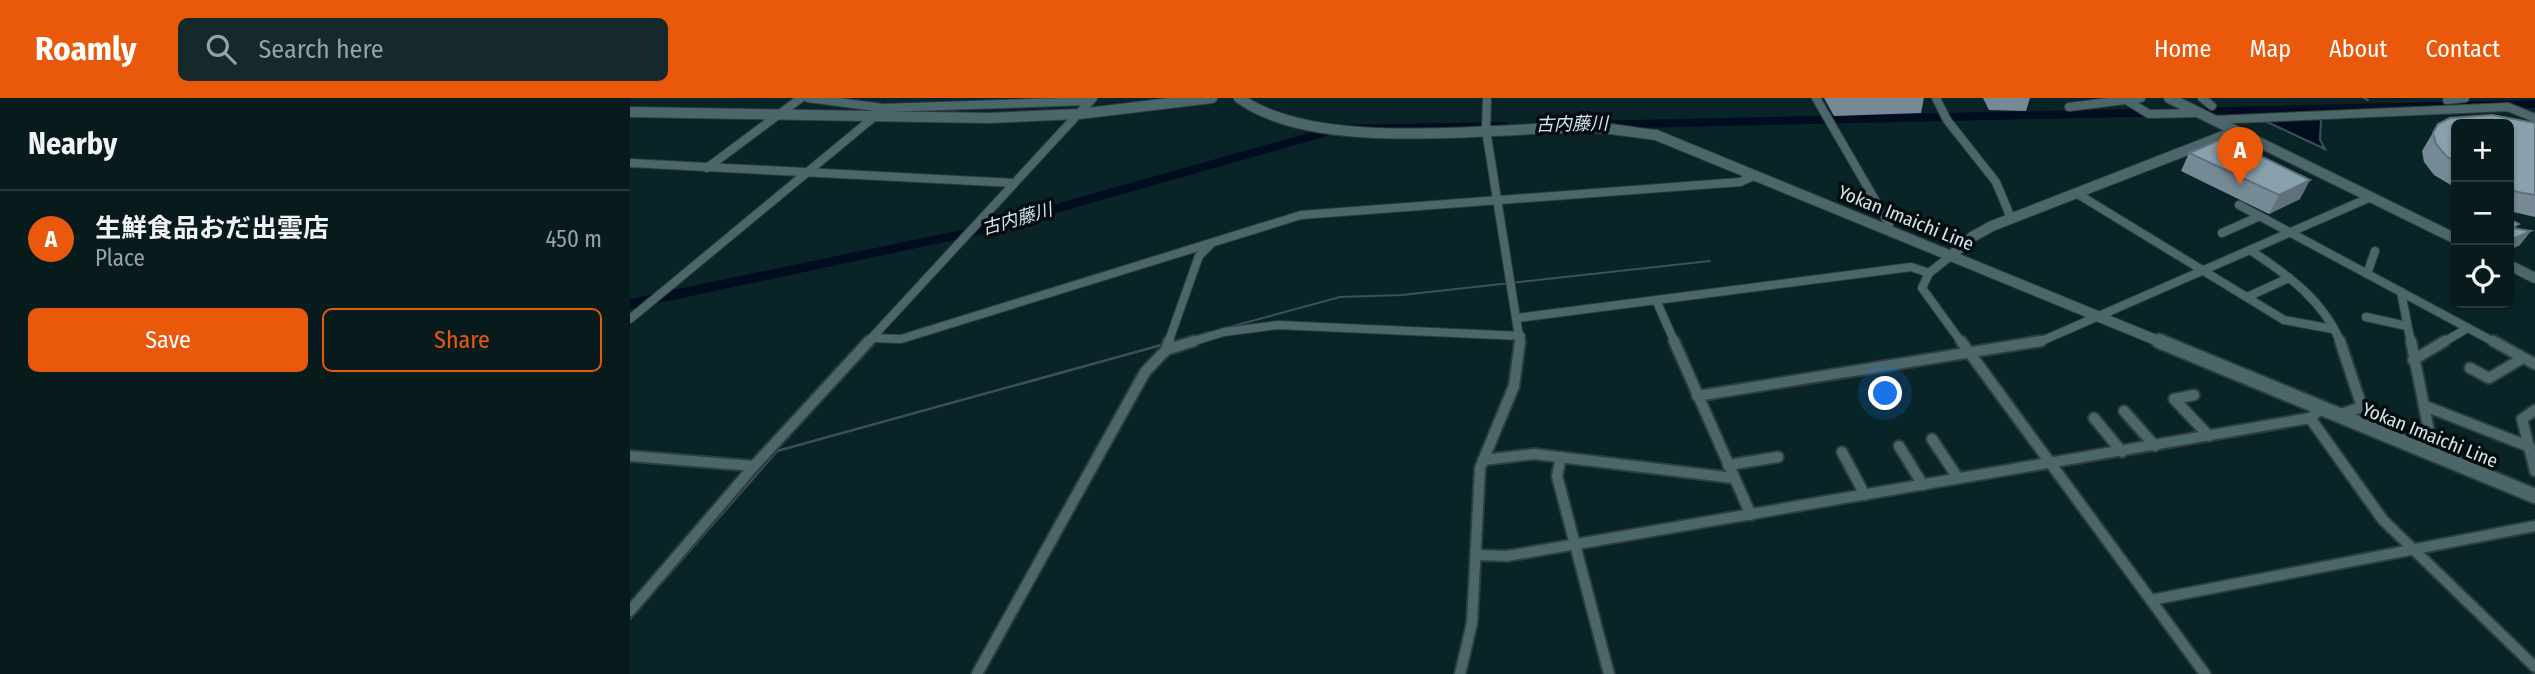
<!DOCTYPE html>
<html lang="en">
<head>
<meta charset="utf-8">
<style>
  :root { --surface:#071b1d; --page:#15282a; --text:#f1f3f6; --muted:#98a1a4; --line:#28393b; --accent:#ea580c }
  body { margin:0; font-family:"Fira Sans Condensed","Noto Sans JP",sans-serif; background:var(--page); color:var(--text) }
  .controls { position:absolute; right:21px; top:21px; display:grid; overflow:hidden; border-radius:10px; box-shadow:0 2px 5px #0004 }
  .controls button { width:63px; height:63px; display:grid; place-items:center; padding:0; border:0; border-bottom:2px solid var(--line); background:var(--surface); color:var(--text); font:35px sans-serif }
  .you { position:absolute; left:1256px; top:296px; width:24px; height:24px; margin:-18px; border:5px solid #fff; border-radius:50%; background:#1a73e8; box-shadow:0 0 0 10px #1a73e833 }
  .badge { display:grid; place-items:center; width:46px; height:46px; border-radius:50%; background:var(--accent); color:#fff; font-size:23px; font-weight:700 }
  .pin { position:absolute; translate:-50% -58px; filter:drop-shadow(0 2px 4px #0008) }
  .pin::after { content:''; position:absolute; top:37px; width:24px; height:21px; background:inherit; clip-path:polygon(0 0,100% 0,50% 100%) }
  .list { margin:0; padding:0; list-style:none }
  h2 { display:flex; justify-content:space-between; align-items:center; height:91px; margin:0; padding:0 28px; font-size:30px }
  h2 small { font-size:23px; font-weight:400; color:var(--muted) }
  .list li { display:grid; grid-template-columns:46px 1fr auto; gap:21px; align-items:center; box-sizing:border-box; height:98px; padding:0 28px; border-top:2px solid var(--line) }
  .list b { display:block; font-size:26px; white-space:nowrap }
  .list p { margin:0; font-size:23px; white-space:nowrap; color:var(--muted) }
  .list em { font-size:23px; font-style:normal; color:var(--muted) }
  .actions { display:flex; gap:14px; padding:21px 28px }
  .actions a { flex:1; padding:16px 0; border:2px solid var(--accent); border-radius:10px; text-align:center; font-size:24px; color:var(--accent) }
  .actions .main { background:var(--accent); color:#fff }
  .icon { flex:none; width:38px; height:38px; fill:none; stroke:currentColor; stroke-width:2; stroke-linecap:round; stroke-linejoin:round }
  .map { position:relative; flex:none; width:1905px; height:576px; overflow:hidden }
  header { display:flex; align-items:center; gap:42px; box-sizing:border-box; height:98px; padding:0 35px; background:var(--accent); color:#fff }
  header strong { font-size:33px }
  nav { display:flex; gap:38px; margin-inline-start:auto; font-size:24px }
  .search { width:490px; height:63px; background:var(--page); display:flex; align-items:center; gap:18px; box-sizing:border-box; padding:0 24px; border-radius:10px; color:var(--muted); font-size:26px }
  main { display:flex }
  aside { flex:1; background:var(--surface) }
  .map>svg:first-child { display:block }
</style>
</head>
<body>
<header>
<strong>Roamly</strong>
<div class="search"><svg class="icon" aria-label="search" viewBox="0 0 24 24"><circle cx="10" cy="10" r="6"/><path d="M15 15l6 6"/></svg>Search here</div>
<nav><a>Home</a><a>Map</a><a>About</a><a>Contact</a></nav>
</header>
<main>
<aside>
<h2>Nearby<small></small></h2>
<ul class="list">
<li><span class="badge">A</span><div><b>生鮮食品おだ出雲店</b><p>Place</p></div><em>450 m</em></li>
</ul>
<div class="actions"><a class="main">Save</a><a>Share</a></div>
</aside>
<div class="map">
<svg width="1905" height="576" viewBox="0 0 1905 576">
  <rect width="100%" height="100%" fill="#092427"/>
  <path fill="#000d1e" stroke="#404e5a" stroke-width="2" d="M1691,21l-1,21 5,9 -60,-28z"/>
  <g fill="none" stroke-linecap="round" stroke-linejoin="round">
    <g stroke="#404e5a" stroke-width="2">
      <path d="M1734,0l4,2"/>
      <path d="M596,230l114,-31 62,-2 308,-34"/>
      <path d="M562,239l17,-5"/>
    </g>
    <path stroke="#404e5a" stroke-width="2.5" d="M0,521l147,-168 388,-107"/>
    <g fill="#000d1e" fill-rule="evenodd">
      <path d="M1905,2v8l-948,21 -6,-4 6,-4z"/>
      <path d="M876,24l6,4 -1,3 -173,4 -360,102 -348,74v-10l341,-71 366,-103z"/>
    </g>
    <g stroke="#2f3c3f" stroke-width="10">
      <g id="street-far1">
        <path d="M178,0l75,10 207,-7"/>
        <path d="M857,0l-1,32 34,213"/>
        <path d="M1186,0l73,126 -1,6"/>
        <path d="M1306,0l11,22 49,62 15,36"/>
        <path d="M1493,0l26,16 50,-1"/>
        <path d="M1572,0l10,8"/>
        <path d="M1817,2l18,-2"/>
        <path d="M1439,9l72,-9"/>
        <path d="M1583,22l295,-13 27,11"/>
        <path d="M0,65l384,20"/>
        <path d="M77,70l94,-70"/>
        <path d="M1446,95l208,127 49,9"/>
        <path d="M1609,107l257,138"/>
        <path d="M1592,135l38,-17"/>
        <path d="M1620,152c38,25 73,50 91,93"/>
        <path d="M1322,157l-23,18 -7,15 40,55"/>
        <path d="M1737,176l8,-23"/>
        <path d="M1771,194l10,51"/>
        <path d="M1617,199l42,-19"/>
        <path d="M1026,202l19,43"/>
        <path d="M1736,219l41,9"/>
        <path d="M887,220l394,-51 18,6"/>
        <path d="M0,221l244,-202"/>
        <path d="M242,240l29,1 400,-124 439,-33 16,-7"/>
        <path d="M237,245l226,-245"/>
        <path d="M538,245l31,-87 11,-11"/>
        <path d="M558,245l36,-11 54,-7 243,11"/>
        <path d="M1407,245l334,-146"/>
        <path d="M1812,245l26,-15"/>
      </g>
    </g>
    <g stroke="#2f3c3f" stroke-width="14">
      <g id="street">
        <path d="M1044,243l77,174"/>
        <path d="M1331,243l244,333"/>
        <path d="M1781,243l23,115"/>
        <path d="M1863,243l42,23"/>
        <path d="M536,252l28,-9"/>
        <path d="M1783,262l32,-19"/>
        <path d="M1840,270l19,10 34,-20"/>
        <path d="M1564,297l-20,4 35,37"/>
        <path d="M1067,298l344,-55"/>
        <path d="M1795,308l105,41"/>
        <path d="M1905,312l-13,9 13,52"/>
        <path d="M1494,313l31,35"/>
        <path d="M1708,317l24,-8 -22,-66"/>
        <path d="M1464,320l28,34"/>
        <path d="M1680,320l73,102 152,147"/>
        <path d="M1302,341l26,39"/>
        <path d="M1269,348l24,39"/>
        <path d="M1212,354l23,43"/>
        <path d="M0,358l124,10"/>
        <path d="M931,359l-4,19 52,198"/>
        <path d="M853,362l51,-6 200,24"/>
        <path d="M1098,367l50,-8"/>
        <path d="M846,457l31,1 803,-138 11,-9"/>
        <path d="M1521,502l384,-74"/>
        <path d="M0,513l124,-145 115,-125"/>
        <path d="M347,576l168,-302 21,-22 3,-9"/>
        <path d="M830,576l12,-51 8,-155 34,-82 6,-45"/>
      </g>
    </g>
    <g stroke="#2f3c3f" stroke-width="12">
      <g id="secondary-far1">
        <path d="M609,0c80,58 260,27 358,30 20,1 40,5 59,7l507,208"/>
        <path d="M1539,0l287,141"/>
        <path d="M0,14l359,6 90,-4 133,-16"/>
        <path d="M1322,157l20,-18 20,-11 244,-95"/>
        <path d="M1879,167l26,13"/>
      </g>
    </g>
    <g stroke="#2f3c3f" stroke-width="18">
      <path id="secondary" d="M1529,243l376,155"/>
    </g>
    <use href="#street-far1" stroke="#4c676a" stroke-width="8"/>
    <use href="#street" stroke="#4c676a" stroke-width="10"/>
    <use href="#secondary-far1" stroke="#4c676a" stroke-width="10"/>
    <use href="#secondary" stroke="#4c676a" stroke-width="14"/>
  </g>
  <g fill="#768a95">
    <path d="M1194,0h100l-3,15 -87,3z"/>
    <path d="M1353,0h47l-4,13 -37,-1z"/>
    <path d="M1905,25v94l-26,-6v-87h-53v64l-22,-13 -10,-13 -2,-11 16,-27z"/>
    <path d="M1559,55l111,46 -31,15 -88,-43z"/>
    <path d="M1879,121l7,9 4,17 -11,5z"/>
  </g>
  <g fill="#607179">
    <path d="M1680,82l-10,19 -31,15 10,-19z"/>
    <path d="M1901,133l-11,14 -11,5v-4l6,-8z"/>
  </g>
  <g fill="#89a1ad" stroke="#607179" stroke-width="2">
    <path d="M1862,17l43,8v72l-18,-3 -8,-4v-64h-53v38l-10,-6 -10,-12 -3,-11 5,-9 12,-6z"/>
    <path d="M1594,40l86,42 -31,15 -90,-42z"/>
    <path d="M1879,121l10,5 -7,4 19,3 -16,7 -6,-3z"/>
  </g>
  <g text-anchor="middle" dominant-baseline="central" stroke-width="7" stroke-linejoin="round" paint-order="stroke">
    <g font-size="18" font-style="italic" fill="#d4e4f4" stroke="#030b0d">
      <text transform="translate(942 26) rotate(-1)">古内藤川</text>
      <text transform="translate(387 121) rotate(-16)">古内藤川</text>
    </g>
    <g font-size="19" fill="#d5e4e6" stroke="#030b0d">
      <text transform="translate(1276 120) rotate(22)">Yokan Imaichi Line</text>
      <text transform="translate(1800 337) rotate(22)">Yokan Imaichi Line</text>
    </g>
  </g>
</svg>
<div class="controls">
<button>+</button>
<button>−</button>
<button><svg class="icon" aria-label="locate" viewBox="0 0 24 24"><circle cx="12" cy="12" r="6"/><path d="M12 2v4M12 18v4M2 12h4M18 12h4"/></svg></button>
</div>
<div class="you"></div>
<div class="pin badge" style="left:1610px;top:87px">A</div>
</div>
</main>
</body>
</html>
